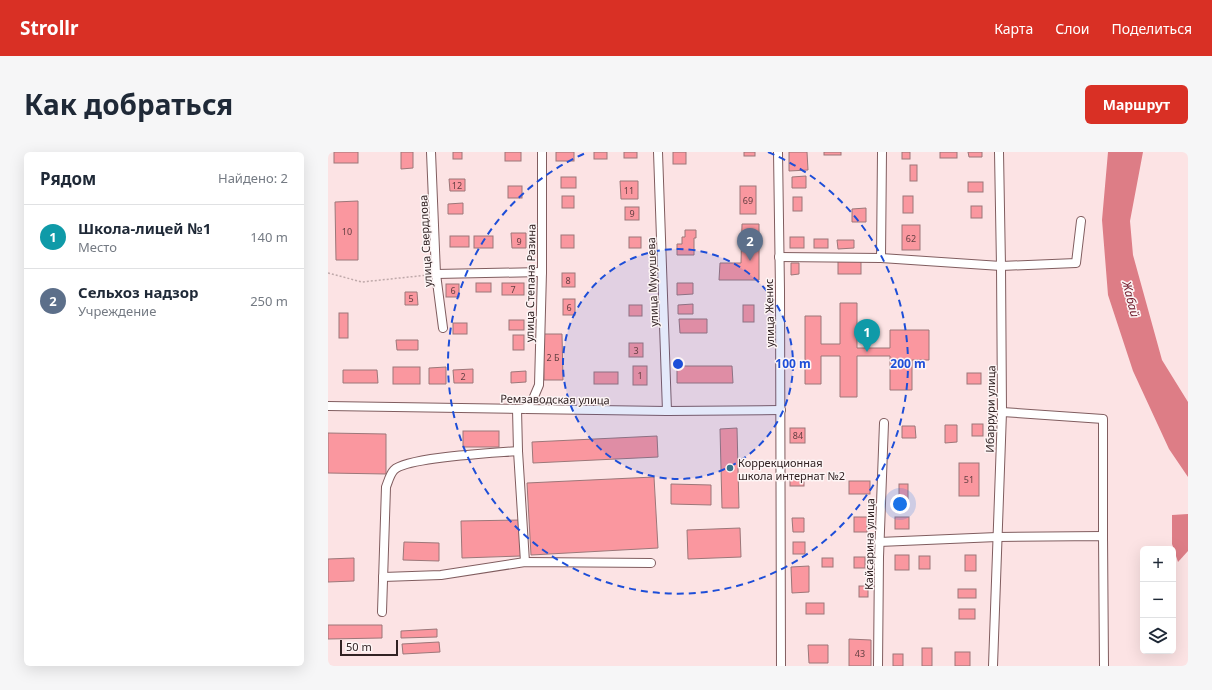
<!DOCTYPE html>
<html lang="ru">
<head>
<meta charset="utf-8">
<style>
  :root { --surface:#fff; --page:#f6f6f7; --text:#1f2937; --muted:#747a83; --line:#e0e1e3; --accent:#d93025 }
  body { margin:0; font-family:"Noto Sans",sans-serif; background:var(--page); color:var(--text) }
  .controls { position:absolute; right:12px; bottom:12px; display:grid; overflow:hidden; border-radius:6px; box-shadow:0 4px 16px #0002 }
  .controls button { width:36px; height:36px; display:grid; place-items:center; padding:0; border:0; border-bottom:1px solid var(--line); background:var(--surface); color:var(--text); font:20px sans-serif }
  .scale { position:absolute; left:12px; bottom:10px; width:58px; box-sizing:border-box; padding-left:4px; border:2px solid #312223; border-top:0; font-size:11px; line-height:14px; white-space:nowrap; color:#312223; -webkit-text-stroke:3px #fdf5f5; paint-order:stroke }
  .you { position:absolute; left:572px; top:352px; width:14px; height:14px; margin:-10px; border:3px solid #fff; border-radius:50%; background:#1a73e8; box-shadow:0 0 0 6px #1a73e833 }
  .badge { display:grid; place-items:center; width:26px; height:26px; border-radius:50%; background:var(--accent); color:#fff; font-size:13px; font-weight:700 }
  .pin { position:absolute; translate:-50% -33px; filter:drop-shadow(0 1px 2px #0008) }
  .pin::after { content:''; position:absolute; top:21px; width:14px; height:12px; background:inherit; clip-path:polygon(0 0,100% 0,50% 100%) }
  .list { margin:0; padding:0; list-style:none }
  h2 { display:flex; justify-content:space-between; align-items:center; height:52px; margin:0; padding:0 16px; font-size:17px }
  h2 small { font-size:13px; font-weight:400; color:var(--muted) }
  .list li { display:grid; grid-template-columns:26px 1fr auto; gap:12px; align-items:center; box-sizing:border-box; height:64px; padding:0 16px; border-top:1px solid var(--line) }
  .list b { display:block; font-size:15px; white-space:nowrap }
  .list p { margin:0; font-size:13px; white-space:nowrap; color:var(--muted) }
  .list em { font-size:13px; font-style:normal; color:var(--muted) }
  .icon { flex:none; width:22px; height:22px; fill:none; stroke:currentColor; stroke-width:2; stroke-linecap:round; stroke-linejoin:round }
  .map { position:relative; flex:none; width:860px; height:514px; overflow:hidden; border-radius:6px }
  header { display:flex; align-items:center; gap:24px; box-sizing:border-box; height:56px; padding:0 20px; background:var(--accent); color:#fff }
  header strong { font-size:19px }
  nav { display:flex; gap:22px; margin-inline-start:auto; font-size:14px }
  .intro { display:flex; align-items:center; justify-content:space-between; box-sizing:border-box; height:96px; padding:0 24px }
  h1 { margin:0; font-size:28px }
  .button { padding:10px 18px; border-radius:6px; background:var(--accent); color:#fff; font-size:14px; font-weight:700 }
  main { display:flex; gap:24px; padding:0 24px }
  aside { flex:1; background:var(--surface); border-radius:6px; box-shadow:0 4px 16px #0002 }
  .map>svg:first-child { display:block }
</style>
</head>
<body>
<header>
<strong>Strollr</strong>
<nav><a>Карта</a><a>Слои</a><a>Поделиться</a></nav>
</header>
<div class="intro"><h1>Как добраться</h1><a class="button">Маршрут</a></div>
<main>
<aside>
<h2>Рядом<small>Найдено: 2</small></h2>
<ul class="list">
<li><span class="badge" style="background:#0f9aa8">1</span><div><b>Школа-лицей №1</b><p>Место</p></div><em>140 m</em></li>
<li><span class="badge" style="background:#5c6f8a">2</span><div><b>Сельхоз надзор</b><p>Учреждение</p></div><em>250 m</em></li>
</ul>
</aside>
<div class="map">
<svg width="860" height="514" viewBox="0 0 860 514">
  <rect width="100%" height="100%" fill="#fce3e4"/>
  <g fill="#dd7d86">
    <path d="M780,0h35l-13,69 3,34 29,105 26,42v75l-19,-28 -36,-78 -25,-76 -6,-75z"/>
    <path d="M860,362v37l-10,11 -6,-18v-29z"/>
  </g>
  <g fill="#fa979f" stroke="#9c7779">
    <rect x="6" y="0" width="24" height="11"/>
    <path d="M73,0h12v16l-12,1z"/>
    <rect x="125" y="0" width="9" height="7"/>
    <rect x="177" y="0" width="16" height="9"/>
    <rect x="228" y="0" width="18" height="9"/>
    <rect x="266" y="0" width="13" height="7"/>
    <rect x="296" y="0" width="13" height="6"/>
    <rect x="345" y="0" width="13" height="12"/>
    <rect x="416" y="0" width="11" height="4"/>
    <path d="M461,0h18l1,18 -19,1z"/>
    <rect x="496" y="0" width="17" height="3"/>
    <rect x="574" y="0" width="8" height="7"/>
    <rect x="612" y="0" width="17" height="6"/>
    <path d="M640,0h14v5h-13z"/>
    <rect x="582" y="13" width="7" height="16"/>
    <path d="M478,24v12h-14v-11z"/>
    <rect x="233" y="25" width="15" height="11"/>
    <path d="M121,27h16v12h-15z"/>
    <path d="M292,29h18v18h-17z"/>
    <rect x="640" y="30" width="15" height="10"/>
    <rect x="180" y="34" width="14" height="12"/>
    <rect x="412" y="34" width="16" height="28"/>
    <rect x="234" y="44" width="12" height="12"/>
    <rect x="575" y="44" width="10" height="17"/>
    <rect x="465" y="45" width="9" height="14"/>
    <path d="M30,49v59h-22l-1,-58z"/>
    <path d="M135,51v11h-15v-10z"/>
    <rect x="643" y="54" width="11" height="12"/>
    <rect x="297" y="55" width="14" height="13"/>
    <path d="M538,56v14h-14v-13z"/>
    <path d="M414,72h17v56h-40l1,-17h21z"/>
    <rect x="574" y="73" width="18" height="25"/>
    <path d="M357,78h11v8h-2v17h-17v-11h5v-7h3z"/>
    <path d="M183,81h15v15h-14z"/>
    <rect x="233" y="83" width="13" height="13"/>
    <rect x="122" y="84" width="19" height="11"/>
    <rect x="146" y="84" width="19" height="12"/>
    <rect x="301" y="85" width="12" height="11"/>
    <rect x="462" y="85" width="14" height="11"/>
    <rect x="486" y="87" width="14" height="9"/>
    <path d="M509,88h17v8l-16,1z"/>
    <rect x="510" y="108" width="23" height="14"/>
    <path d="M463,111h8v11l-8,1z"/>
    <rect x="234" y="121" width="13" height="14"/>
    <rect x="148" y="131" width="15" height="9"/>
    <rect x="174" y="131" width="22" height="12"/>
    <path d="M349,131h16v11l-16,1z"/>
    <rect x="118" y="132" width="13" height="13"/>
    <path d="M77,140h12l1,13h-13z"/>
    <rect x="235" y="147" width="12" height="16"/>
    <path d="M512,151h17v45h33v-18h39v30h-17v30h-22v-34h-33v41h-17v-41h-19v28h-16v-68h16v28h19z"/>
    <path d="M365,152v10h-15v-9z"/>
    <rect x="301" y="153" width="13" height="11"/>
    <rect x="415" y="153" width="11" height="17"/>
    <rect x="11" y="161" width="9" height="25"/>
    <path d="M351,167h28v14h-27z"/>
    <rect x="181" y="168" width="15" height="10"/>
    <rect x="125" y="171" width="14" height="11"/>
    <path d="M215,182h19l1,46h-19z"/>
    <rect x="185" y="183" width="11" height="15"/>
    <path d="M68,188h22v10h-21z"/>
    <rect x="301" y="191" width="14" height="14"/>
    <rect x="305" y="214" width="14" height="19"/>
    <path d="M349,214h55l1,17h-56z"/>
    <rect x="65" y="215" width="27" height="17"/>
    <path d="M118,215v17h-17v-16z"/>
    <path d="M145,217v14h-19l-1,-13z"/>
    <path d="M15,218h34l1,13h-35z"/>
    <path d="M198,219v11l-15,1v-11z"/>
    <rect x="266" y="220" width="24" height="12"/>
    <rect x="639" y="221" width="14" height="11"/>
    <rect x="644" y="272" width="11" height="12"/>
    <path d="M617,273h12v17l-12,1z"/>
    <path d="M574,274h13l1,12h-14z"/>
    <path d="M409,276l2,80h-17l-2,-79z"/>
    <rect x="462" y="276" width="15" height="15"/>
    <rect x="135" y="279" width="36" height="16"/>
    <path d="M0,281l58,1v40l-58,-1z"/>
    <path d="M329,284l1,21 -125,6 -1,-21z"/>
    <rect x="631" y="311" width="20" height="33"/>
    <rect x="462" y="322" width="14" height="12"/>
    <path d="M326,325l4,71 -127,7 -4,-72z"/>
    <rect x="521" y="329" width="21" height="13"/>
    <path d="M343,332l40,1v20l-40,-1z"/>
    <rect x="571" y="332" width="9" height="18"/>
    <rect x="526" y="365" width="13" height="15"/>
    <rect x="567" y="365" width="14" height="12"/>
    <path d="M464,366h12v14h-11z"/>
    <path d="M192,368l1,36 -59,2 -1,-37z"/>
    <path d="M412,376l1,29 -53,2 -1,-29z"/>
    <path d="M76,390l35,1v18l-36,-1z"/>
    <rect x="465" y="390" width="12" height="12"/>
    <rect x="567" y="403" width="14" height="15"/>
    <rect x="637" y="403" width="11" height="16"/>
    <rect x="591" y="404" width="11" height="13"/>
    <rect x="526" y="405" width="11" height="11"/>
    <path d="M26,406v23l-26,1v-23z"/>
    <rect x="494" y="406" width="11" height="9"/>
    <path d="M481,414v26l-17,1 -1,-26z"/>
    <rect x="531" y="434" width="9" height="11"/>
    <rect x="630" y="437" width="18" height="9"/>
    <rect x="478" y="451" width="18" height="11"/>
    <rect x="631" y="457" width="16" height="10"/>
    <path d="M0,473h54v13l-54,1z"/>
    <path d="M109,477v8l-36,1v-7z"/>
    <path d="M521,487l22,1v26h-22z"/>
    <path d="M111,490l1,10 -37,2 -1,-10z"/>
    <path d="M480,493h20v18h-19z"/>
    <rect x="594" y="496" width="10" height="18"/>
    <rect x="627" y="500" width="15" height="14"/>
    <rect x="565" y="502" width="10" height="12"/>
  </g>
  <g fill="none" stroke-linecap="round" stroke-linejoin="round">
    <g stroke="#805d5f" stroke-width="10">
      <g id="minor">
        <path d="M103,0l5,122 7,54"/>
        <path d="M330,0l9,259"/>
        <path d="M450,0l2,138 1,376"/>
        <path d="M451,105l102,1 120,8 75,-3 5,-42"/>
        <path d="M553,106l1,-106"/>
        <path d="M108,122l106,-2"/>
        <path d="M0,254l339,5 114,-1"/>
        <path d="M189,257l1,42 7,111"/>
        <path d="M197,257l8,-10 6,-14 3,-113v-120"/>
        <path d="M674,260l101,7v117"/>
        <path d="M551,390l118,-5 106,-1 1,130"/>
        <path d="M55,425l58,-2 84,-13 126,1"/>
        <path d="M54,460l4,-125c2,-5 4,-13 8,-17 13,-13 101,-17 124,-19"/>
        <path d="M550,514l1,-109 5,-134"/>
        <path d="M665,514l9,-254 -1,-146 -2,-114"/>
      </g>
    </g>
    <path stroke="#bfa9aa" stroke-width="1.5" stroke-dasharray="2 2" stroke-linecap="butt" d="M0,121l34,9 66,-7"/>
    <use href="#minor" stroke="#fff" stroke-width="8"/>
  </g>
  <circle cx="350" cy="212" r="115" fill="#1d4ed8" fill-opacity=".12"/>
  <g fill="none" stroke="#1d4ed8" stroke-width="2" stroke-dasharray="7 5">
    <circle cx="350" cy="212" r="115"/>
    <path d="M440 0A230 230 0 1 1 260 0"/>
  </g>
  <circle fill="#36738a" stroke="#fdf5f5" stroke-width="1.5" cx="402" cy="316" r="4"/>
  <g text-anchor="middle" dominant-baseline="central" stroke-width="3" stroke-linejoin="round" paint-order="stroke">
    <g font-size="9" fill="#633f42">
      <text x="129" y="33">12</text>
      <text x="301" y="38">11</text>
      <text x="420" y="48">69</text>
      <text x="304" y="61">9</text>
      <text x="19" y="79">10</text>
      <text x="583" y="86">62</text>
      <text x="191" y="89">9</text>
      <text x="240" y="128">8</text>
      <text x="185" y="137">7</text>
      <text x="125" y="138">6</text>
      <text x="83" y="146">5</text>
      <text x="241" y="155">6</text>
      <text x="308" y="198">3</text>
      <text x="225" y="205">2 Б</text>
      <text x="312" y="223">1</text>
      <text x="135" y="224">2</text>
      <text x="470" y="283">84</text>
      <text x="641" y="327">51</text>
      <text x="532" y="501">43</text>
    </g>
    <g font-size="11" fill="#312223" stroke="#fdf5f5">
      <text transform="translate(97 89) rotate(-93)">улица Свердлова</text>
      <text transform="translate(324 130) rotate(-92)">улица Мукушева</text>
      <text transform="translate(202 131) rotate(-89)">улица Степана Разина</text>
      <text transform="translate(441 161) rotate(-91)">улица Женис</text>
      <text transform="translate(227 247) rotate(1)">Ремзаводская улица</text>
      <text transform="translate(662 257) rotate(-89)">Ибаррури улица</text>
      <text transform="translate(541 392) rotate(-89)">Кайсарина улица</text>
    </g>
    <g font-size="11" fill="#312223" stroke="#fdf5f5" text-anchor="start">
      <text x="410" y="310">Коррекционная<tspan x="410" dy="13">школа интернат №2</tspan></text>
    </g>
    <g font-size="12" font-style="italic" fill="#70192a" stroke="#fdf5f5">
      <text transform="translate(803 147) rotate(76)">Жабай</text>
    </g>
  </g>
  <circle cx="350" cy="212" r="6" fill="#1d4ed8" stroke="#fdf5f5" stroke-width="2"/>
  <g font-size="12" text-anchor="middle" font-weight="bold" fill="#1d4ed8" stroke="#fdf5f5" stroke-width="3" stroke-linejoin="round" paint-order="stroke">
    <text x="465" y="216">100 m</text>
    <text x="580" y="216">200 m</text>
  </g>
</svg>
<div class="controls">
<button>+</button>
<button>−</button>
<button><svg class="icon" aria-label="layers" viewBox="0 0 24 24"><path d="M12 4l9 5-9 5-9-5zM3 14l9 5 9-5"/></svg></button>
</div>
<div class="scale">50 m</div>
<div class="you"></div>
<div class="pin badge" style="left:539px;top:200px;background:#0f9aa8">1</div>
<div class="pin badge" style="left:422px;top:109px;background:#5c6f8a">2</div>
</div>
</main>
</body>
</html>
